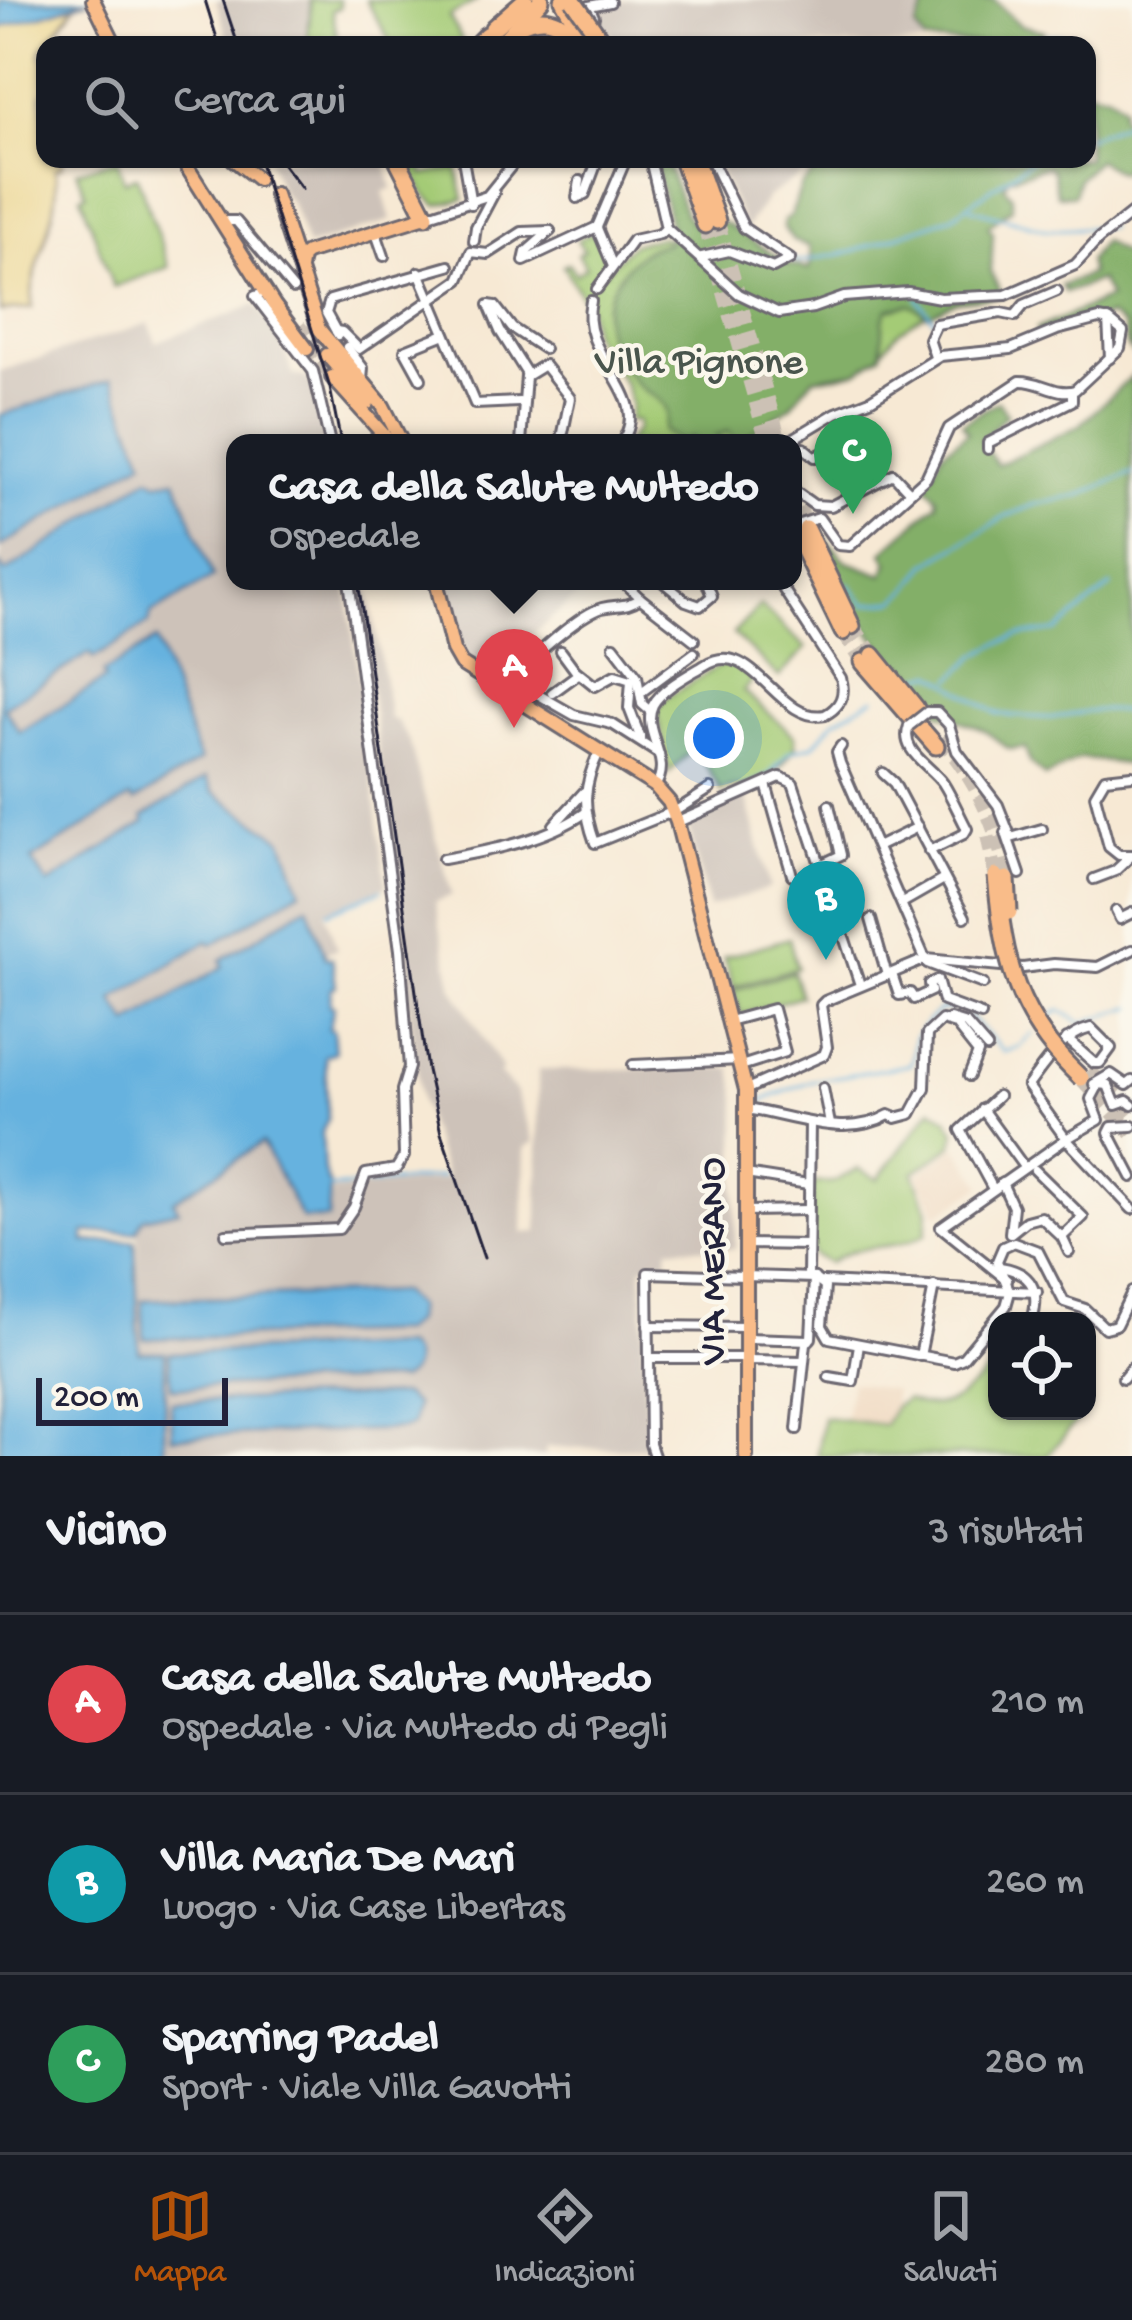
<!DOCTYPE html>
<html lang="it">
<head>
<meta charset="utf-8">
<style>
  :root { --surface:#171b24; --page:#242831; --text:#f1f3f6; --muted:#9ea1a6; --line:#363941; --accent:#b45309 }
  body { margin:0; font-family:"Gochi Hand",sans-serif; background:var(--page); color:var(--text) }
  .controls { position:absolute; right:36px; bottom:36px; display:grid; overflow:hidden; border-radius:24px; box-shadow:0 3px 9px #0004 }
  .controls button { width:108px; height:108px; display:grid; place-items:center; padding:0; border:0; border-bottom:3px solid var(--line); background:var(--surface); color:var(--text); font:60px sans-serif }
  .scale { position:absolute; left:36px; bottom:30px; width:192px; box-sizing:border-box; padding-left:12px; border:6px solid #22223b; border-top:0; font-size:33px; line-height:42px; white-space:nowrap; color:#22223b; -webkit-text-stroke:9px #fbf7ec; paint-order:stroke }
  .you { position:absolute; left:714px; top:738px; width:42px; height:42px; margin:-30px; border:9px solid #fff; border-radius:50%; background:#1a73e8; box-shadow:0 0 0 18px #1a73e833 }
  .badge { display:grid; place-items:center; width:78px; height:78px; border-radius:50%; background:var(--accent); color:#fff; font-size:39px; font-weight:700 }
  .pin { position:absolute; translate:-50% -99px; filter:drop-shadow(0 3px 6px #0008) }
  .pin::after { content:''; position:absolute; top:63px; width:42px; height:36px; background:inherit; clip-path:polygon(0 0,100% 0,50% 100%) }
  .popup { position:absolute; left:226px; top:434px; width:576px; height:156px; box-sizing:border-box; display:grid; place-content:center; border-radius:24px; background:var(--surface); filter:drop-shadow(0 3px 9px #0005); font-size:39px; white-space:nowrap; color:var(--muted) }
  .popup b { font-size:45px; color:var(--text) }
  .popup::after { content:''; position:absolute; left:50%; top:100%; margin-left:-24px; border:24px solid transparent; border-top-color:var(--surface) }
  .list { margin:0; padding:0; list-style:none }
  h2 { display:flex; justify-content:space-between; align-items:center; height:156px; margin:0; padding:0 48px; font-size:51px }
  h2 small { font-size:39px; font-weight:400; color:var(--muted) }
  .list li { display:grid; grid-template-columns:78px 1fr auto; gap:36px; align-items:center; box-sizing:border-box; height:180px; padding:0 48px; border-top:3px solid var(--line) }
  .list b { display:block; font-size:45px; white-space:nowrap }
  .list p { margin:0; font-size:39px; white-space:nowrap; color:var(--muted) }
  .list em { font-size:39px; font-style:normal; color:var(--muted) }
  .icon { flex:none; width:66px; height:66px; fill:none; stroke:currentColor; stroke-width:2; stroke-linecap:round; stroke-linejoin:round }
  .map { position:relative; flex:none; width:1132px; height:1456px; overflow:hidden }
  .search { position:absolute; background:var(--surface); box-shadow:0 3px 9px #0004; left:36px; right:36px; top:36px; height:132px; display:flex; align-items:center; gap:30px; box-sizing:border-box; padding:0 42px; border-radius:24px; color:var(--muted); font-size:45px }
  .sheet { height:696px; background:var(--surface) }
  nav { display:flex; justify-content:space-around; align-items:center; box-sizing:border-box; height:168px; border-top:3px solid var(--line); background:var(--surface); font-size:33px; color:var(--muted) }
  nav a { display:grid; justify-items:center; gap:6px }
  nav .on { color:var(--accent) }
  .map>svg:first-child { display:block }
</style>
</head>
<body>
<div class="map">
<svg width="1132" height="1456" viewBox="0 0 1132 1456">
  <rect width="100%" height="100%" fill="#fbf7ec"/>
  <filter id="ink" filterUnits="userSpaceOnUse"><feTurbulence type="fractalNoise" baseFrequency=".00833" numOctaves="2"/><feDisplacementMap in="SourceGraphic" scale="24" xChannelSelector="R" yChannelSelector="G"/><feConvolveMatrix kernelMatrix="1 2 1 2 8 2 1 2 1" color-interpolation-filters="sRGB"/></filter>
  <filter id="wash" filterUnits="userSpaceOnUse"><feTurbulence type="fractalNoise" baseFrequency=".004" numOctaves="4" result="noise"/><feDisplacementMap in="SourceGraphic" scale="48" xChannelSelector="R" yChannelSelector="G"/><feGaussianBlur stdDeviation="2.7" result="paint"/><feColorMatrix in="noise" values="0 0 0 0 0 0 0 0 0 0 0 0 0 0 0 0 0 1.4 0 .05"/><feComposite in="paint" operator="in"/></filter>
  <g filter="url(#wash)">
    <rect width="100%" height="100%" fill="#f7e9d4"/>
    <g fill="#efd6bc">
      <path d="M956,1146l27,39 -46,30 -19,-40z"/>
      <path d="M851,1382l43,8v16l-10,19 -39,-7z"/>
    </g>
    <g fill="#cdc2b9">
      <path d="M216,0h94l3,16 -7,15 4,14h-80z"/>
      <path d="M630,0h300l-6,45h-305l-26,-34 4,-5z"/>
      <path d="M268,159h115l10,29 -10,4 8,28 -84,27 -16,-45 -10,-11z"/>
      <path d="M714,159h111l-57,38 -22,31z"/>
      <path d="M255,305l24,31 14,39 12,2 8,8 13,58h-91v138h111l40,305 -61,26 12,37 -12,4 -17,-46 -179,117 -16,-24 95,-59 5,4 88,-56 -18,-49 -74,-52 -66,29 3,5 -99,62 -16,-25 99,-61 3,4 67,-41 -97,-87 3,4 -86,54 -16,-25 208,-130 -150,-44 -57,39 -5,-7v-18l50,-32 62,-136 -112,36v-44l149,-48 7,19z"/>
      <path d="M358,581h10l22,138 6,1 13,21 43,154 -17,7 18,86 49,81 -3,5 16,17 19,51 -9,5 -2,86 15,-1v-162l194,-2 5,29 -2,152 -66,-2 -2,19h-25l4,182h-100l-1,8h-381l1,-103h-26l-1,-130 5,-5 35,-8 -6,-9 90,-59 41,77h25l5,-28 113,-12 -25,-77z"/>
      <path d="M445,581h131l2,15 -54,45 -7,15 -26,20 -16,-11 -13,-17z"/>
      <path d="M746,796l24,92 -61,20 -21,-83 13,-10z"/>
    </g>
    <g fill="#a4cb76" stroke="#637658" stroke-width="3">
      <path d="M310,0h29l1,8 -8,2 7,35 -30,-2c-3,-16 4,-27 1,-43z"/>
      <path d="M366,0h112l-29,16 13,24 -9,5h-61z"/>
      <path d="M117,159l7,22 13,-5 32,91 -56,20 -32,-91 5,-2 -9,-23z"/>
      <path d="M406,159h13l5,16 33,-7 7,31 -27,6 -13,-12z"/>
      <path d="M592,232c12,10 14,26 13,40l27,-28 28,-7 204,55 74,15c-12,8 -32,16 -42,27 -26,33 -40,42 -84,44l-21,28 -54,37h-111l11,-14v-8h-9l3,-16 -6,-20 -33,-51 -4,-27 -25,-41 5,-3 8,11 10,-7 -8,-13 6,-4 -7,-10z"/>
      <path d="M760,605l46,43 -27,29 -46,-43z"/>
      <path d="M722,664l12,1 20,13 -11,13 52,45v12c-12,15 -25,37 -45,38 -13,1 -17,0 -29,5l-17,-29 -14,-10 -21,21 -12,-62 9,-13z"/>
      <path d="M789,938l8,30 -64,19 -9,-30z"/>
      <path d="M793,972l8,24 -60,19 -8,-25z"/>
      <path d="M932,1108l15,10 8,13 -2,14 -39,28 14,37 -2,24c-36,20 -64,5 -97,29l-17,-9v-71l21,-1 25,-13 20,10z"/>
      <path d="M997,1363v48h88l-38,45h-230l6,-39 61,8 11,-19 12,-7c40,20 62,-10 90,-36z"/>
    </g>
    <g fill="#83af67" stroke="#526851" stroke-width="3">
      <path d="M938,0h56l26,25 24,6 -10,14 -109,-3 -9,-14 10,-23z"/>
      <path d="M1087,90l22,4 14,12 -2,9 11,17v34l-13,6 -22,-12 -18,18 -5,17h-17l-4,-23 -6,-6 -39,12 -4,8 8,10v12l-24,18 5,7 -2,38 11,25 -46,5 -28,14 -18,-11 -22,5 -5,11 -1,34 -24,17 -45,7 -22,28 -53,37 -10,-12 -11,5 4,7h-24l-5,-6 -11,5 -17,-11c1,-8 6,-18 0,-26 -7,-10 -22,-14 -29,-23 -30,-35 -43,-70 -14,-108 12,-17 25,-27 45,-31l6,-10 -18,-74h11l21,57 12,12 27,-5 63,41 20,5 4,-8 -3,-15 -16,-5 -9,-13v-8l7,-4 10,-30 27,-27h259z"/>
      <path d="M1103,241l20,13 7,-3 2,-7v109l-5,-6 -4,-21 -13,-10 -37,6 -34,12 -3,-5 73,-31 -9,-18 -35,13 -4,-7 29,-12 -2,-13z"/>
      <path d="M1132,376v389l-51,-7 -36,19 -15,-14 -5,-15 -16,1 -25,-19 -45,-18 -29,-26 -48,-65 -37,-63 -11,-33 32,36 37,14 6,-12 -6,-11 54,-49v-6l-10,-11 15,-34 26,-20 -6,-9 36,-22 9,13 -26,27 16,24 83,-40z"/>
    </g>
    <path fill="#eeda9e" stroke="#887e6c" stroke-width="3" d="M76,5l-36,47 5,8v32l-3,2 3,65 18,1 -2,7 -6,2c9,49 -26,91 -23,139l-32,3v-284z"/>
    <g fill="#66b2df" stroke="#446a8d" stroke-width="3">
      <path d="M0,0h89l-89,28z"/>
      <path d="M112,379l32,81 -144,87v-132z"/>
      <path d="M149,477l9,5 18,-3 37,98 -62,37 -2,9 -55,35 -4,-5 -86,54 16,25 85,-53 -2,-6 53,-33 44,121 -66,41 -4,-4 -98,62 16,24 97,-62 -2,-5 63,-39 7,14 70,48 18,50 -89,55 -4,-4 -95,59 16,24 94,-58 -2,-6 87,-55 18,53h6l4,28 -5,3 -1,16 4,1 -5,23 4,1 2,22 -10,4 3,63 -6,13 2,39 6,17 -2,31h-26l-40,-76 -89,58 6,9 -36,8 -7,14 -51,1v9l50,-1 4,111h26l-1,104h-164v-891l6,7z"/>
      <path d="M400,1292l16,15 -2,15 -12,10 -258,7 -2,-39z"/>
      <path d="M404,1346c15,10 12,25 -3,34l-230,8 -2,-35z"/>
      <path d="M403,1395l13,10 -4,20 -10,4 -230,8 -1,-35z"/>
    </g>
    <g fill="none" stroke-linecap="round" stroke-linejoin="round">
      <g stroke="#66b2df" stroke-width="3">
        <path d="M1024,45l24,-10h14"/>
        <path d="M1087,137l45,-16"/>
        <path d="M971,208l76,22 61,-3"/>
        <path d="M791,258l8,4 53,-10 99,-35 82,-58"/>
        <path d="M917,298l17,22"/>
        <path d="M1131,322l1,-1"/>
        <path d="M848,583l17,21 30,-3 13,-11 19,-26 80,-48 26,-11 45,-9 54,-23"/>
        <path d="M952,679l25,-24 20,-11 21,-8 39,-5 54,-45"/>
        <path d="M910,680l23,-7 63,40 15,3 40,2 48,-8 33,2"/>
        <path d="M740,789c30,-11 30,-15 49,-37l25,-7 20,-24 40,-23"/>
        <path d="M328,912l53,-22"/>
        <path d="M968,1015l36,37 15,-5 13,-13"/>
        <path d="M1042,1022l18,-12 22,13 50,-16"/>
        <path d="M759,1102l52,-21 98,-16c7,-9 3,-16 6,-26 4,-10 17,-22 25,-29l14,-1"/>
        <path d="M366,1185l75,-8"/>
        <path d="M330,1188l26,-2"/>
      </g>
    </g>
  </g>
  <g filter="url(#ink)">
    <g fill="none" stroke-linecap="round" stroke-linejoin="round">
      <g stroke="#ccc1b5" stroke-width="12" stroke-dasharray="12 6" stroke-linecap="butt">
        <path d="M300,326l27,29"/>
        <path d="M307,349l25,28"/>
      </g>
      <g stroke="#ccc1b5" stroke-width="15" stroke-dasharray="15 8" stroke-linecap="butt">
        <path d="M717,221l63,222"/>
        <path d="M705,225l63,218"/>
        <path d="M793,486l13,43"/>
        <path d="M852,626l21,29"/>
        <path d="M843,632l20,30"/>
        <path d="M941,738c36,44 56,85 66,141"/>
        <path d="M988,837l8,39"/>
        <path d="M1088,1071l30,25 14,17"/>
        <path d="M1081,1078l51,55"/>
      </g>
      <g stroke="#6d6871" stroke-width="14">
        <g id="minor">
          <path d="M594,17l-5,-11 21,-4"/>
          <path d="M526,37l2,8"/>
          <path d="M463,159l8,45"/>
          <path d="M650,159l16,69 73,66 40,19 34,-5 31,-11 64,-5 32,6 66,-3 69,-30 24,-26 33,-26"/>
          <path d="M580,181l-3,17 8,-4 13,-35"/>
          <path d="M426,216l61,-20 30,-37"/>
          <path d="M222,221h14l57,68"/>
          <path d="M597,227l29,-68"/>
          <path d="M597,228l15,36"/>
          <path d="M550,231l-24,21 -2,9 73,-34"/>
          <path d="M376,233l8,23"/>
          <path d="M474,241l2,-14 18,-34"/>
          <path d="M702,257l27,-6 44,17 17,-9 -46,-31 -33,-69"/>
          <path d="M419,272l56,132 44,-2"/>
          <path d="M597,289l36,-49 27,-6 6,-6"/>
          <path d="M268,292l-13,4 58,75 17,72"/>
          <path d="M591,301c-14,58 65,93 30,142"/>
          <path d="M1108,320l2,38"/>
          <path d="M336,331l6,1 17,17 100,-69 12,-28 17,2 34,-22 28,-1"/>
          <path d="M338,335l-12,-22 4,-13 119,-34"/>
          <path d="M347,347l16,21 -1,12"/>
          <path d="M935,357l-6,-18 7,-15 65,-11 14,3 9,-11 33,-14"/>
          <path d="M527,374l-27,-43 -11,-26 6,1 17,22 32,21"/>
          <path d="M421,379l-16,-29 40,-16"/>
          <path d="M521,443l5,-67 18,-11 26,33 -9,45"/>
          <path d="M786,443l50,-30 34,-13 70,-44 71,-7 46,-19 42,-11 11,2 13,11 -3,16 -45,42c-18,6 -36,-10 -55,-9l-71,47 -23,50 -76,68 -12,-1 -19,-27 -26,8"/>
          <path d="M988,449v-6l84,-42v-10"/>
          <path d="M793,451l11,-3 11,9 44,-23"/>
          <path d="M793,490l21,15 17,1 62,-32 17,18"/>
          <path d="M622,581l18,17c-14,10 -22,6 -38,10 -20,5 -76,52 -83,69l6,10 49,28 38,9 47,30"/>
          <path d="M662,581l24,20 14,5 12,-10 -6,-15"/>
          <path d="M640,598l54,42"/>
          <path d="M614,646l23,30 3,17"/>
          <path d="M561,651l14,19 20,16 20,-11 16,5 -2,28 12,31"/>
          <path d="M552,693l26,-19"/>
          <path d="M650,711l-8,-7 -2,-11 54,-40"/>
          <path d="M927,712h10l12,13 8,26 41,54 13,33 31,-9"/>
          <path d="M909,726c-10,25 21,39 34,57 9,14 16,31 24,46l-3,5 -35,17"/>
          <path d="M841,746l-4,6 3,11 87,200 56,21"/>
          <path d="M599,752c-16,34 -17,55 -4,91l77,-31"/>
          <path d="M883,773l11,10 71,134"/>
          <path d="M1132,775l-27,3 -10,17 14,52 10,8h13"/>
          <path d="M766,784l26,91"/>
          <path d="M655,786c19,-26 -15,-55 -2,-81 9,-17 36,-30 52,-40 47,-30 73,59 120,50 15,-8 21,-20 16,-37l-63,-97"/>
          <path d="M674,812l36,-23"/>
          <path d="M678,822l102,-45 13,6 67,202"/>
          <path d="M554,825l30,-33"/>
          <path d="M1006,833l14,41"/>
          <path d="M877,847l41,-20"/>
          <path d="M443,859c46,-8 103,-19 142,-46"/>
          <path d="M818,866l23,-11 -12,-50"/>
          <path d="M1094,879l21,-8 16,-15"/>
          <path d="M902,903l42,-24"/>
          <path d="M1116,911l4,8 12,-6"/>
          <path d="M871,919l16,56"/>
          <path d="M892,974l7,21 11,-2 4,6 17,-8 -2,-7 8,-4 6,21 38,14"/>
          <path d="M950,1019l16,5 21,24"/>
          <path d="M729,1021l44,-12 12,43 -44,14"/>
          <path d="M1067,1039l27,24h6l11,-15 -20,-20c-29,7 -46,35 -63,58l38,53 33,-19 -8,-21 8,-15 9,1 8,20 11,-4 5,4"/>
          <path d="M633,1065l107,-5"/>
          <path d="M1094,1084l17,-10 16,11 5,-4"/>
          <path d="M823,1088l7,36"/>
          <path d="M747,1089l77,-34 3,-8 -6,-42 4,-4 101,-42 97,9 31,-4 44,3 34,-17"/>
          <path d="M746,1109c45,6 100,31 143,6l7,3 15,-4 14,-26 2,-54 15,-14 13,4 23,29 -9,23"/>
          <path d="M982,1109l42,58"/>
          <path d="M1132,1126l-20,1 -3,6 23,44"/>
          <path d="M1035,1170l48,47 -21,20"/>
          <path d="M746,1174l62,10"/>
          <path d="M1002,1183l11,24 -3,26"/>
          <path d="M993,1189l-32,-59 37,-34"/>
          <path d="M744,1211l64,-1"/>
          <path d="M1011,1233l15,-12 15,-4 21,20 7,15"/>
          <path d="M226,1234l113,-5 15,-22 12,-33 30,-5 8,-13 -2,-66 7,-23 -9,-117 -51,-369"/>
          <path d="M745,1244l63,1"/>
          <path d="M999,1267c33,4 42,24 33,54"/>
          <path d="M808,1277l2,-154"/>
          <path d="M814,1278l11,9 -3,39 7,12 125,24 9,-4 43,-52 4,-14"/>
          <path d="M1007,1280l-66,-53 125,-88 66,70"/>
          <path d="M823,1282l214,10"/>
          <path d="M1010,1292l-13,-31 6,-14 11,-5 24,9 26,51 21,7 20,19 11,-3 16,-33"/>
          <path d="M648,1326l97,1"/>
          <path d="M747,1338l62,2"/>
          <path d="M920,1356l14,-70"/>
          <path d="M649,1358h96"/>
          <path d="M745,1360l59,1"/>
          <path d="M829,1377l24,4 6,-36"/>
          <path d="M1123,1378l9,-11"/>
          <path d="M797,1429l9,-86 5,-5 3,-60"/>
          <path d="M654,1456l-4,-12 -2,-171 166,5"/>
        </g>
      </g>
      <g stroke="#6d6871" stroke-width="18">
        <g id="primary">
          <path d="M93,0l22,45"/>
          <path d="M182,159l92,146 33,44"/>
          <path d="M233,159l25,20"/>
          <path d="M275,194l44,135 64,77 19,37"/>
          <path d="M300,269l2,-12 5,-4 119,-37"/>
          <path d="M327,355l41,48"/>
          <path d="M332,377l59,66"/>
          <path d="M436,581l17,69 8,14 194,122 14,16 8,20 69,268v366"/>
        </g>
      </g>
      <g stroke="#6d6871" stroke-width="21">
        <g id="motorway">
          <path d="M563,0l19,34"/>
          <path d="M517,26c29,-15 46,-5 65,19"/>
          <path d="M493,28l32,-28"/>
          <path d="M504,40l37,-40"/>
          <path d="M476,45l10,-10"/>
          <path d="M397,159l29,57"/>
          <path d="M682,159l23,66"/>
          <path d="M695,159l22,62"/>
          <path d="M806,529l46,97"/>
          <path d="M796,535l47,97"/>
          <path d="M873,655l43,53"/>
          <path d="M863,662l73,84"/>
        </g>
      </g>
      <use href="#minor" stroke="#fff" stroke-width="8"/>
      <use href="#primary" stroke="#f9bc89" stroke-width="12"/>
      <use href="#motorway" stroke="#f9bc89" stroke-width="15"/>
      <g stroke="#22223b" stroke-width="3">
        <path d="M205,0l14,45"/>
        <path d="M223,0l15,45"/>
        <path d="M259,159l71,229 11,55"/>
        <path d="M279,159l23,30"/>
        <path d="M358,581l69,489 14,63 43,125"/>
      </g>
      <g stroke="#6d6871" stroke-width="14" stroke-linecap="butt">
        <path id="minor-bridge" d="M909,726l18,-14"/>
      </g>
      <g stroke="#6d6871" stroke-width="21" stroke-linecap="butt">
        <g id="motorway-bridge">
          <path d="M573,0l32,45"/>
          <path d="M996,876c8,86 20,141 85,202"/>
          <path d="M1007,879l2,33"/>
        </g>
      </g>
      <use href="#minor-bridge" stroke="#fff" stroke-width="8"/>
      <use href="#motorway-bridge" stroke="#f9bc89" stroke-width="15"/>
    </g>
  </g>
  <g text-anchor="middle" dominant-baseline="central" stroke-width="9" stroke-linejoin="round" paint-order="stroke">
    <g font-size="39" fill="#49554d" stroke="#fbf7ec">
      <text x="699" y="365">Villa Pignone</text>
    </g>
    <g font-size="39" fill="#22223b" stroke="#fbf7ec">
      <text transform="translate(716 1261) rotate(-90)">VIA MERANO</text>
    </g>
  </g>
</svg>
<div class="controls">
<button><svg class="icon" aria-label="locate" viewBox="0 0 24 24"><circle cx="12" cy="12" r="6"/><path d="M12 2v4M12 18v4M2 12h4M18 12h4"/></svg></button>
</div>
<div class="scale">200 m</div>
<div class="you"></div>
<div class="pin badge" style="left:514px;top:728px;background:#e0444e">A</div>
<div class="popup"><b>Casa della Salute Multedo</b>Ospedale</div>
<div class="pin badge" style="left:826px;top:960px;background:#0f9aa8">B</div>
<div class="pin badge" style="left:853px;top:514px;background:#2e9e5b">C</div>
<div class="search"><svg class="icon" aria-label="search" viewBox="0 0 24 24"><circle cx="10" cy="10" r="6"/><path d="M15 15l6 6"/></svg>Cerca qui</div>
</div>
<section class="sheet">
<h2>Vicino<small>3 risultati</small></h2>
<ul class="list">
<li><span class="badge" style="background:#e0444e">A</span><div><b>Casa della Salute Multedo</b><p>Ospedale · Via Multedo di Pegli</p></div><em>210 m</em></li>
<li><span class="badge" style="background:#0f9aa8">B</span><div><b>Villa Maria De Mari</b><p>Luogo · Via Case Libertas</p></div><em>260 m</em></li>
<li><span class="badge" style="background:#2e9e5b">C</span><div><b>Sparring Padel</b><p>Sport · Viale Villa Gavotti</p></div><em>280 m</em></li>
</ul>
</section>
<nav>
<a class="on"><svg class="icon" aria-label="map" viewBox="0 0 24 24"><path d="M3 6l6-2 6 2 6-2v14l-6 2-6-2-6 2zM9 4v14M15 6v14"/></svg>Mappa</a>
<a><svg class="icon" aria-label="directions" viewBox="0 0 24 24"><path d="M12 3l9 9-9 9-9-9zM9 14v-3h6M13 9l2 2-2 2"/></svg>Indicazioni</a>
<a><svg class="icon" aria-label="saved" viewBox="0 0 24 24"><path d="M7 4h10v16l-5-4-5 4z"/></svg>Salvati</a>
</nav>
</body>
</html>
